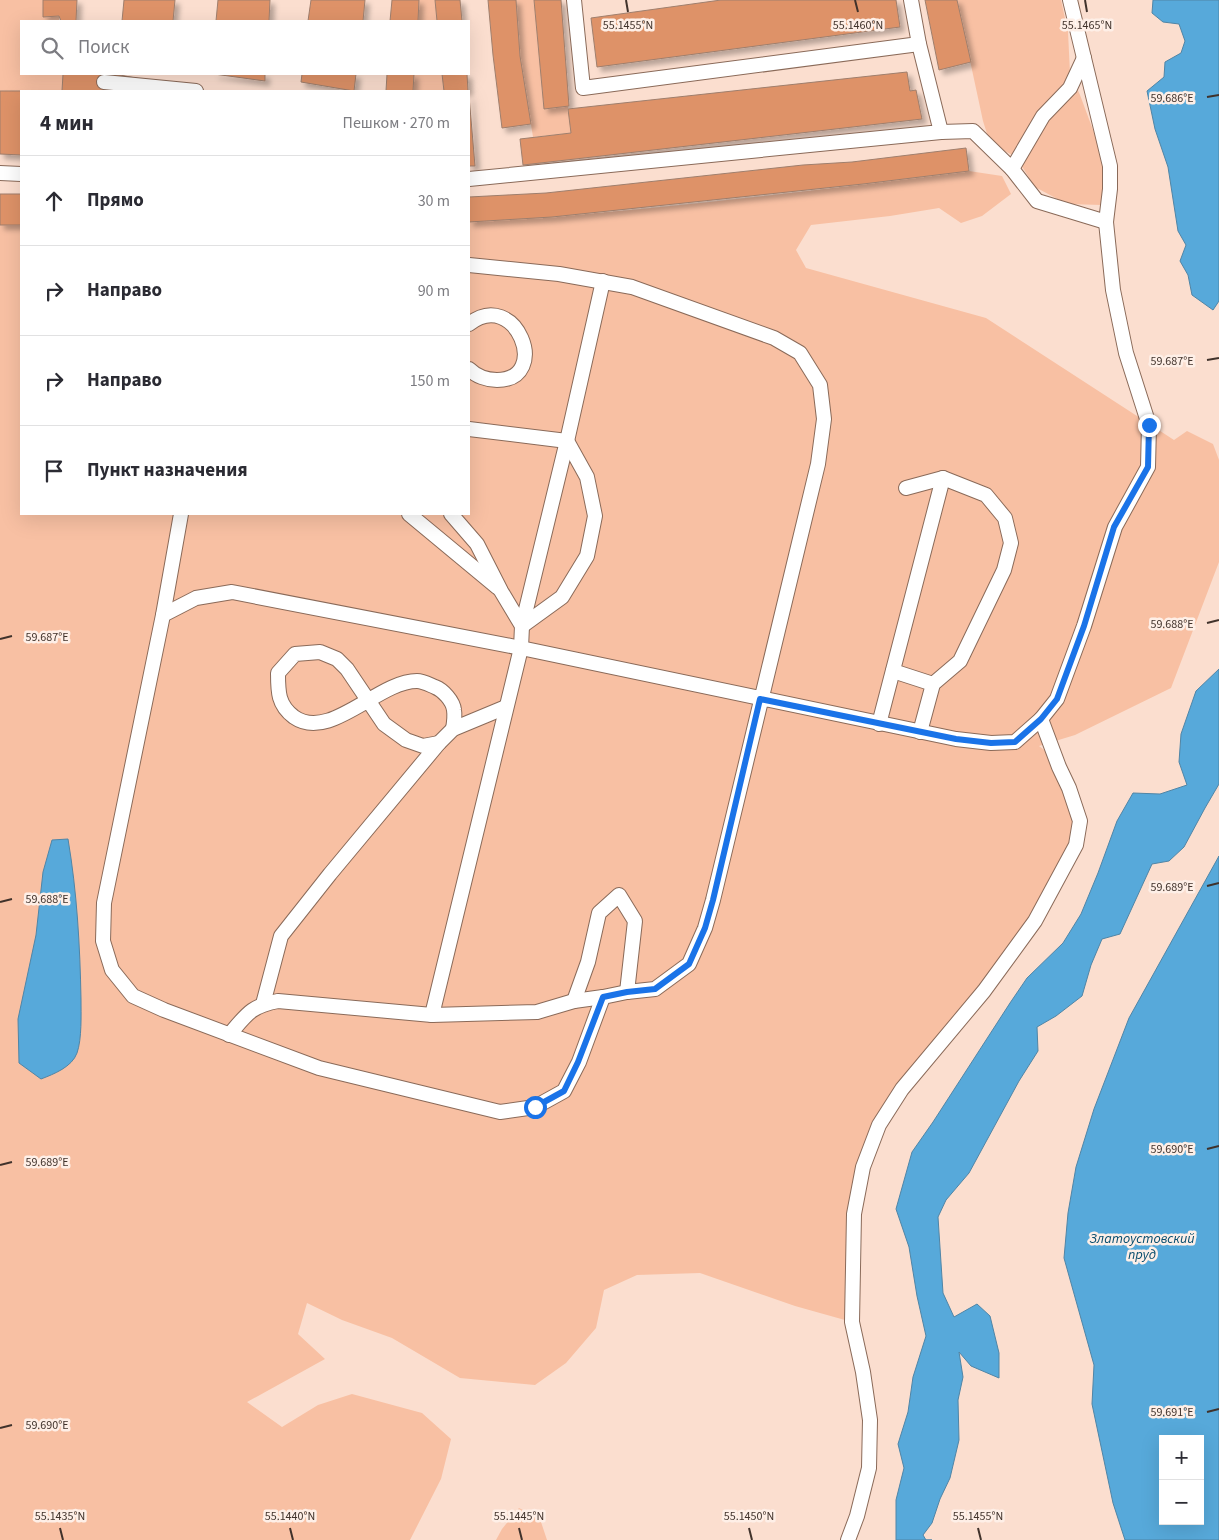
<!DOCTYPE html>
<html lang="ru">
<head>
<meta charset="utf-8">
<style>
  :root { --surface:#fff; --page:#f2f2f3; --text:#2b2b33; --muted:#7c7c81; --line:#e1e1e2 }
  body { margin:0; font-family:"Source Sans 3",sans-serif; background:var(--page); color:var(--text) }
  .controls { position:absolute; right:15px; bottom:15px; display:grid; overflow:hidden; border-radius:0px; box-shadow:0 5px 20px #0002 }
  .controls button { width:45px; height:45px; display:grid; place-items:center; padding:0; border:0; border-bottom:1px solid var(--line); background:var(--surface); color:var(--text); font:25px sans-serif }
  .stop { position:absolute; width:15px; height:15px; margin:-11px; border:4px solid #1a73e8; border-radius:50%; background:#fff }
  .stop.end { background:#1a73e8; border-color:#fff; box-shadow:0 1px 5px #0008 }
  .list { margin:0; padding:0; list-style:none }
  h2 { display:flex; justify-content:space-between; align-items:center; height:65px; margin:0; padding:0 20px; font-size:21px }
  h2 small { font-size:16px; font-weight:400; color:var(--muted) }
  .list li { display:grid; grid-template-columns:32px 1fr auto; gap:15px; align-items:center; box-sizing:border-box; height:90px; padding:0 20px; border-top:1px solid var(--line) }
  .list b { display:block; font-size:19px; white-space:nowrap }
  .list em { font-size:16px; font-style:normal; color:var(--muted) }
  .icon { flex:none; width:28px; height:28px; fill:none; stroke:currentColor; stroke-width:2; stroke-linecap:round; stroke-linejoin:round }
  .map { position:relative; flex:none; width:1219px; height:1540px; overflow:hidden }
  .search { position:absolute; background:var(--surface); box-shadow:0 5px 20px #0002; left:20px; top:20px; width:450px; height:55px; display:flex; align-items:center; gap:12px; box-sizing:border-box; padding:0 18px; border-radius:0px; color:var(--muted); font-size:19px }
  .panel { position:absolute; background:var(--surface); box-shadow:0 5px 20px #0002; left:20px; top:90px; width:450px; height:425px; border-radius:0px }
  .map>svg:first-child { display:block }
</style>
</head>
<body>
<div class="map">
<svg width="1219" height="1540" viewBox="0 0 1219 1540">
  <defs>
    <filter id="shadow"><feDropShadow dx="4.5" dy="4.5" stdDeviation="2.5" flood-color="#0004"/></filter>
  </defs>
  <rect width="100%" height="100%" fill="#fbdecf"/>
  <g fill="#f8c0a3">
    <path d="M0,0h43v17l16,-1v5h-38v53h42l-1,17h-62z"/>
    <path d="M419,0h16l2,21h-19z"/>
    <path d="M516,0h18l10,109 24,-3 3,27 -38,4 -13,-81z"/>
    <path d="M957,0h104l7,32 2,41 10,22 16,43 11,50 -5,17 -35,-1 -32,-17 -19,-30 -26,-14 -7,-22z"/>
    <path d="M414,74h28l2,17h-31z"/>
    <path d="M969,171l33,5 9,18 -29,22 -21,7 -22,-15 -49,8 -79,9 -15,25 10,18 180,50 188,122 13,-9 26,13 6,16v102l-48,126 -96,47 -36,11 29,22 1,20 11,33 -45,100 -133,168 -39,78 -11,155 -57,-16 -95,-33 -63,2 -33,15 -8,38 -30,35 -31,22 -75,-7 -68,-40 -50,-18 -35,-17 -9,31 27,25 -78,43 35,25 36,-22 34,-11 70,19 29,26 -10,40 -31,61h-410v-1315h21v289h448v-292c167,-9 334,-30 500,-51z"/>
    <path d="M519,1508l21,11 7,21h-51l6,-11z"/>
  </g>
  <g fill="#57a9da" stroke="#5085a6" fill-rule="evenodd">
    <path d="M1153,0h66v301l-6,9 -21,-15 -4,-20 -8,-14 6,-16 -8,-14 -10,-64 -13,-38 -8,-38 17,-14 1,-15 16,-9 4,-12 -6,-17 -16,-2 -11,-9z"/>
    <path d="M1219,669v115l-14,24 -21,39 -15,14 -17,3 -32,70 -18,5 -11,26 -9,31 -26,20 -19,11 1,24 -19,30 -50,92 -23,27 -8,17 5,76 11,24 23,-13 13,12 9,37v25l-28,-12 -12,-14 4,25 -5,23 1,40 -9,38 -10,21 -8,24 -9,12 3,5h6h-36v-40l8,-32 -6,-24 10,-32 5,-35 13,-41 -9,-40 -8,-49 -13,-38 16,-57 21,-30 77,-119 17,-25 36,-35 18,-29 17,-41 19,-52 16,-28 27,1 27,-9 -8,-23 2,-28 15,-43z"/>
    <path d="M68,839c9,53 12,107 13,160 0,15 1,40 -4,54 -5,14 -23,21 -36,26l-22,-16 -1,-44 18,-84 7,-63 9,-32z"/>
    <path d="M1219,856v684h-94l-12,-37 -21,-99 2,-39 -30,-107 4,-45 8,-46 18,-58 35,-91zM1163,1439h37v82h-37z"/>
  </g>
  <g fill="#de9268" stroke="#9f7f6d" filter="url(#shadow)">
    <path d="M43,0h34l-1,21h-15l-2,-5 -16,1z"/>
    <path d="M124,0h51l-2,21h-51z"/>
    <path d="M218,0h52l-1,21h-53z"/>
    <path d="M311,0h54l-2,21h-55z"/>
    <path d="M392,0h27l-1,21h-28z"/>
    <path d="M435,0h25l2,21h-25z"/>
    <path d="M488,0h28l4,56 11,68 -29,4 -9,-73z"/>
    <path d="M534,0h27l8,106 -25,3z"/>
    <path d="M721,0h175l4,27 -303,40 -6,-49z"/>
    <path d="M925,0h32l14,62 -32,8z"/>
    <path d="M907,72l3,19 6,-1 6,29 -399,46 -3,-26 51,-6 -3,-24z"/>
    <path d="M63,74h52l87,17h-181v64l-21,-1v-63h62z"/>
    <path d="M214,74h51v7z"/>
    <path d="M302,74h54l-2,17 -53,-9z"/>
    <path d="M387,74h27l-1,17h-27z"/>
    <path d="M442,74h25l1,17h-24z"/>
    <path d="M469,96l6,70h-6z"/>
    <path d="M966,148l3,23 -106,13 -311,33 -83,5v-25l77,-4 257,-28 49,-3z"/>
    <rect x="0" y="194" width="21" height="31"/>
  </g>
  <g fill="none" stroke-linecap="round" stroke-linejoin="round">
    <g stroke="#8a6a59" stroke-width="16">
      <g id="lane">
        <path d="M574,0l9,88 336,-44 -8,-44"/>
        <path d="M104,82l92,9"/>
        <path d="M941,132l32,-1 39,38 31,-53 27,-28 14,-30"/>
        <path d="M1012,169l25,32 69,21"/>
        <path d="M0,173l21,1"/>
        <path d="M469,179l472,-47 -22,-88"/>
        <path d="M469,265l90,9 73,13 142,51 26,15 20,32 4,34 -6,45 -105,436 -8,28 -16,36 -34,25 -28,3 -24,5 -24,65 -15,29 -29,16 -35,5 -181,-44 -155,-58 -31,-14 -21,-26 -9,-29 1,-38 59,-288 33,-17 36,-6 289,56 435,91 35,4 24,-1 26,-23"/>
        <path d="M469,324c47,-37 83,56 28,56 -10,0 -21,-4 -28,-11"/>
        <path d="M906,488l37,-10"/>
        <path d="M409,514l88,73"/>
        <path d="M451,514l26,30 24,47 21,35 40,-29 25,-41 8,-40 -8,-39 -20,-36 -98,-12"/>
        <path d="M163,615l18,-101"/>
        <path d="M893,671l40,13"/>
        <path d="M879,724l64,-246 43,17 19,23 6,25 -7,27 -44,91 -27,23 -13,48"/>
        <path d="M439,743l-16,3 -17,-6 -22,-16 -37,-55 -10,-10 -17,-7 -25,2 -17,19c0,19 0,32 16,44 36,25 84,-36 123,-36 6,0 13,4 18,6 8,3 18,14 19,23 1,6 0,13 -1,19"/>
        <path d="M574,1001l14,-39 11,-49 20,-18 16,26 -8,71"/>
        <path d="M263,1004l18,-68 49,-62 109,-131 14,-14 53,-22"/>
        <path d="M432,1015l89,-367 1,-22 45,-185 36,-160"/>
        <path d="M229,1035c18,-21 22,-29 49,-34l154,14 105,-3 37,-11 29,-4"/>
        <path d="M848,1540l9,-24 12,-48 1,-48 -7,-48 -11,-50 2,-108 9,-47 16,-42 23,-36 82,-98 51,-70 41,-76 4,-24 -11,-33 -10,-21 -18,-48 16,-20 27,-73 31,-99 33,-60 1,-42 -23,-72 -13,-63 -7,-68 4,-33v-23l-40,-166"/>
      </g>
    </g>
    <use href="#lane" stroke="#fff" stroke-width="14"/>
  </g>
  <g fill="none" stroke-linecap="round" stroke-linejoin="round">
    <path stroke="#1a73e8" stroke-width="6" d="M535,1107l29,-16 14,-29 25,-65 24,-5 28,-3 34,-25 16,-36 8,-28 47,-201 196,40 35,4 24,-1 26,-23 16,-20 27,-73 30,-99 34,-60 1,-42"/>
  </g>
  <path fill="none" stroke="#40322b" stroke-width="2" d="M626,0l2,12M855,0l3,12M1085,0l2,12M1207,97l12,-2M1207,360l12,-2M1207,623l12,-3M0,639l12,-3M1207,886l12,-3M0,902l12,-3M1207,1149l12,-3M0,1165l12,-3M1207,1412l12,-3M0,1428l12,-3M60,1528l3,12M290,1528l3,12M519,1528l3,12M749,1528l3,12M978,1528l3,12"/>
  <g text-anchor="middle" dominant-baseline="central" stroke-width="5" stroke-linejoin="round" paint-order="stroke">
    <g font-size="14" font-style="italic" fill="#0a4e6e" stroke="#feefe7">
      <text x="1142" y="1239">Златоустовский<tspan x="1142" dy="16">пруд</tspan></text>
    </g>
  </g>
  <g font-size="12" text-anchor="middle" fill="#40322b" stroke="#feefe7" stroke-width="5" stroke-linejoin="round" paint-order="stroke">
    <text x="628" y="29">55.1455°N</text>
    <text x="858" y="29">55.1460°N</text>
    <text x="1087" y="29">55.1465°N</text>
    <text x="1172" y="102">59.686°E</text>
    <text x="1172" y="365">59.687°E</text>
    <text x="1172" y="628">59.688°E</text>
    <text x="47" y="641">59.687°E</text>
    <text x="1172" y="891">59.689°E</text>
    <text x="47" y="903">59.688°E</text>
    <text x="1172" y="1153">59.690°E</text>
    <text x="47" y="1166">59.689°E</text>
    <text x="1172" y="1416">59.691°E</text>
    <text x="47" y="1429">59.690°E</text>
    <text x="60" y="1520">55.1435°N</text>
    <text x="290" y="1520">55.1440°N</text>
    <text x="519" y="1520">55.1445°N</text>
    <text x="749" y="1520">55.1450°N</text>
    <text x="978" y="1520">55.1455°N</text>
  </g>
</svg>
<div class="controls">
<button>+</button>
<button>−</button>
</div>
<div class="stop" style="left:535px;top:1107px"></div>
<div class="stop end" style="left:1149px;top:425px"></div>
<div class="search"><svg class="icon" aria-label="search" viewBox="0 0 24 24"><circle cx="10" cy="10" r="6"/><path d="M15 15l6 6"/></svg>Поиск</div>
<section class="panel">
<h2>4 мин<small>Пешком · 270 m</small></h2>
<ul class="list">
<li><svg class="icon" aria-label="ahead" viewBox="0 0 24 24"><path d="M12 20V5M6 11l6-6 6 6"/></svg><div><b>Прямо</b></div><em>30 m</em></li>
<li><svg class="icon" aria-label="right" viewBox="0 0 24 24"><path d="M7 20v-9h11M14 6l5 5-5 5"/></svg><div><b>Направо</b></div><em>90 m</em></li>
<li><svg class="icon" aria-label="right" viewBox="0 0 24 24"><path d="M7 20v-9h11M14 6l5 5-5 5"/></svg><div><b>Направо</b></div><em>150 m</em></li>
<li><svg class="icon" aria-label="arrive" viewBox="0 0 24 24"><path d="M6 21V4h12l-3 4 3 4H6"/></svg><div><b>Пункт назначения</b></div></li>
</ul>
</section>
</div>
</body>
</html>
